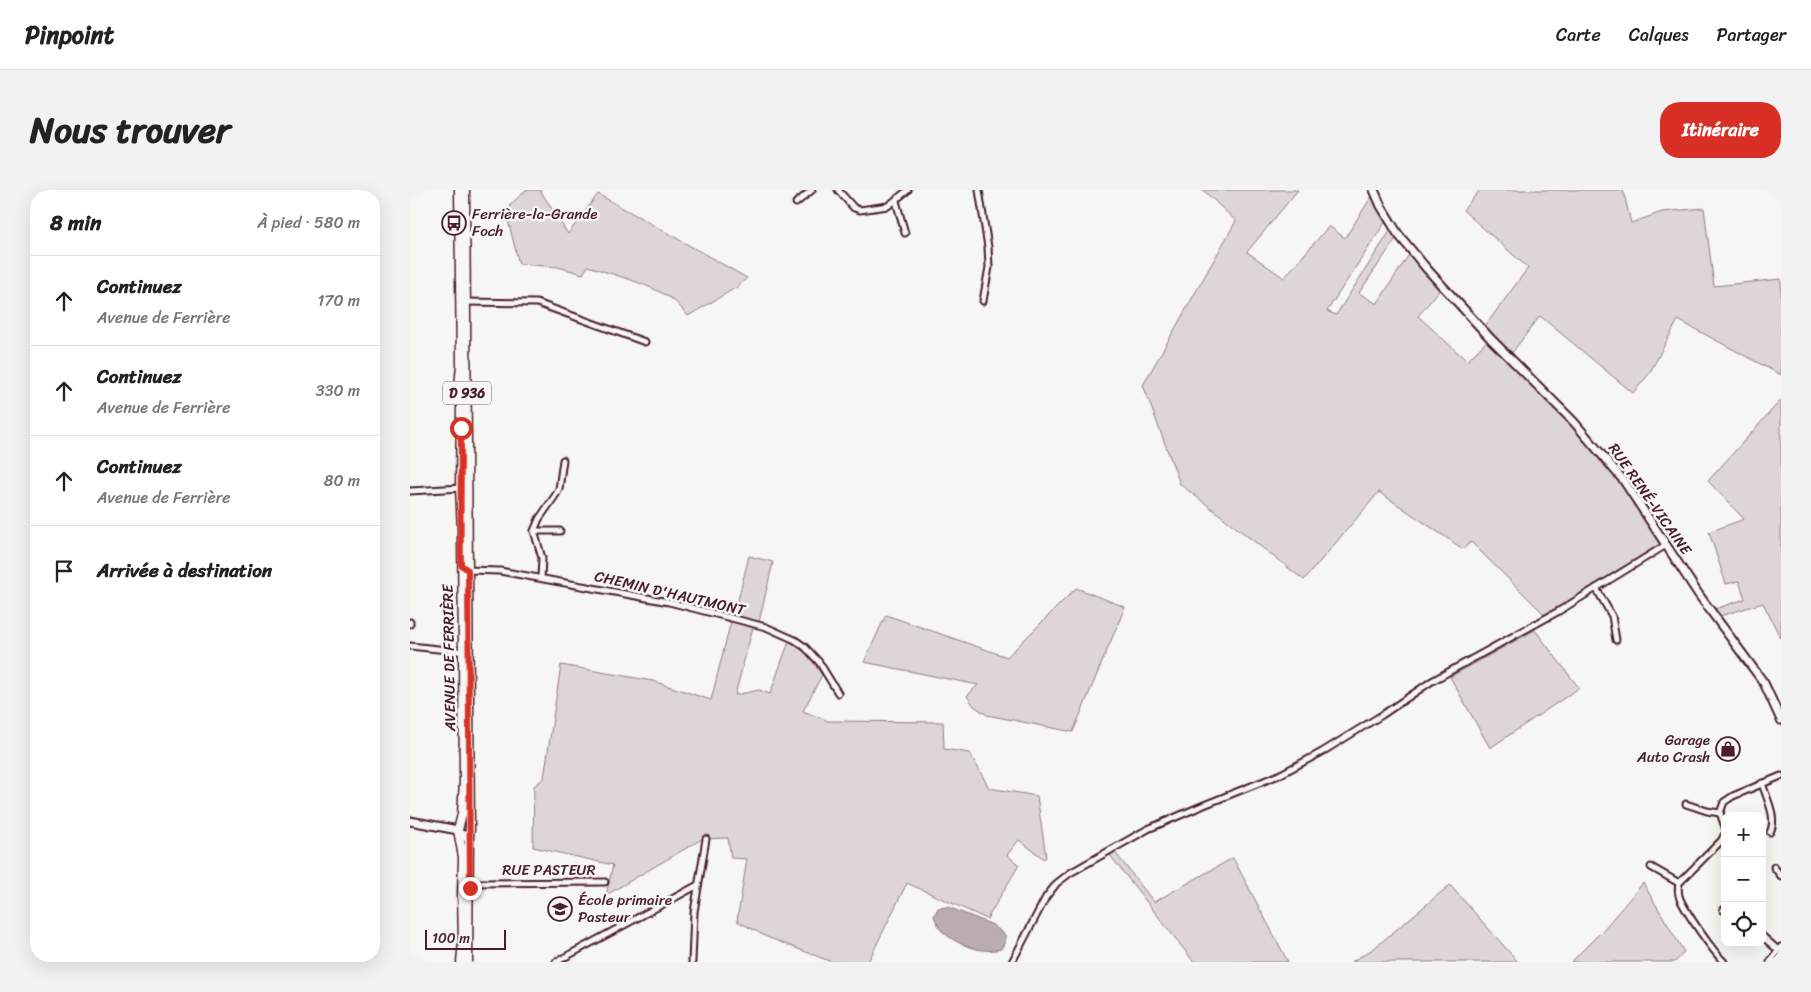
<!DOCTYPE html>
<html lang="fr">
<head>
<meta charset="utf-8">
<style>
  :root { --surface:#fff; --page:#f2f2f2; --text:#222; --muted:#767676; --line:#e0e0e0; --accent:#d93025 }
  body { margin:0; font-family:Sriracha,sans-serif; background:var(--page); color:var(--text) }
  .controls { position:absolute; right:15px; bottom:15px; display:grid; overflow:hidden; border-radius:10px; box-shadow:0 5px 20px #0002 }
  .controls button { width:45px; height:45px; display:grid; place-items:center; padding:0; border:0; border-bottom:1px solid var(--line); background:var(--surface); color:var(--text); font:25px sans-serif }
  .scale { position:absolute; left:15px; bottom:12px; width:81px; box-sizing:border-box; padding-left:5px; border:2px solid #4a1f2b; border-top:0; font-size:14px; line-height:18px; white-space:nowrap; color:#4a1f2b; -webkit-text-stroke:4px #f6f6f2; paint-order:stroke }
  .stop { position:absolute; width:15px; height:15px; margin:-11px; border:4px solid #d93025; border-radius:50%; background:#fff }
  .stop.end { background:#d93025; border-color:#fff; box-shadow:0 1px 5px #0008 }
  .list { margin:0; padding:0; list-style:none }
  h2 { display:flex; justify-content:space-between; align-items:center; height:65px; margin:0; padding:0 20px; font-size:21px }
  h2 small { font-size:16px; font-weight:400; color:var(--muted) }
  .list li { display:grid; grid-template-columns:32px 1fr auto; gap:15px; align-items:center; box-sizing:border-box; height:90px; padding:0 20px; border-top:1px solid var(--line) }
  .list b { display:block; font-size:19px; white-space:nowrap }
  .list p { margin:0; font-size:16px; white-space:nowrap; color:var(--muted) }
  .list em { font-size:16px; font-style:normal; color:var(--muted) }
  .icon { flex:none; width:28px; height:28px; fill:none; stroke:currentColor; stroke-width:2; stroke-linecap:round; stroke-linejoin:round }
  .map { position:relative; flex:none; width:1371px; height:772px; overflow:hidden; border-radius:20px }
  header { display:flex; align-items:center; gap:30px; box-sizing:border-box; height:70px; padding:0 25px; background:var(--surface); border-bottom:1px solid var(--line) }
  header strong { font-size:24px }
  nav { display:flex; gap:28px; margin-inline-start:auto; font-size:18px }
  .intro { display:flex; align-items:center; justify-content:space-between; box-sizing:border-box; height:120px; padding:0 30px }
  h1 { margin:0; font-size:35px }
  .button { padding:12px 22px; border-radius:20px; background:var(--accent); color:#fff; font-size:18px; font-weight:700 }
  main { display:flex; gap:30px; padding:0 30px }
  aside { flex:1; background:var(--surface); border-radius:20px; box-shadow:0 5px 20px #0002 }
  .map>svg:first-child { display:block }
</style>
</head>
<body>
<header>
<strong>Pinpoint</strong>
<nav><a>Carte</a><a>Calques</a><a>Partager</a></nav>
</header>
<div class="intro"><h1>Nous trouver</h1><a class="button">Itinéraire</a></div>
<main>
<aside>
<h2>8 min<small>À pied · 580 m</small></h2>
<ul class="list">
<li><svg class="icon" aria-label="ahead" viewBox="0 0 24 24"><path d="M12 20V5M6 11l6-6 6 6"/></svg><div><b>Continuez</b><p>Avenue de Ferrière</p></div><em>170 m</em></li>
<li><svg class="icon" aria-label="ahead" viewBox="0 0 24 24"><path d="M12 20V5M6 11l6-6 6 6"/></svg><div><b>Continuez</b><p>Avenue de Ferrière</p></div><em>330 m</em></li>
<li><svg class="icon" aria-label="ahead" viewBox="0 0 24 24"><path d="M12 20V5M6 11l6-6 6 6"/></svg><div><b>Continuez</b><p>Avenue de Ferrière</p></div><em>80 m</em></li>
<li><svg class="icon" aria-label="arrive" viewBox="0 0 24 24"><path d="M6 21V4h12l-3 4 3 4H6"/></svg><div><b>Arrivée à destination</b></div></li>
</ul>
</aside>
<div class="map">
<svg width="1371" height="772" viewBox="0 0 1371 772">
  <rect width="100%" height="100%" fill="#f6f6f2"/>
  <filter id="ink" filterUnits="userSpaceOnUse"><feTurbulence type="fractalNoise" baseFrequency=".02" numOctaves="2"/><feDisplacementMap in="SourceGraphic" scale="10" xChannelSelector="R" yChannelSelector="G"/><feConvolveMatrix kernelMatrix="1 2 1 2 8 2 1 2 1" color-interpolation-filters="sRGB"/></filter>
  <g filter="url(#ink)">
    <g fill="#ddd6d5" stroke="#947a80">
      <path d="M116,0h14l28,44 30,-40 149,84 -10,9 -49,29c-5,-5 -10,-13 -16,-17 -26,-17 -56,-23 -84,-33l-5,8 -25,-7 -39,-3 -11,-44 2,-15z"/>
      <path d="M793,0h95l-51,62 37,26 45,-52 16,12 27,-42 14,25 -59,90 9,4 56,-87 5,9 -38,56 18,11 33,-51 29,38 -21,25 49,45 21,-21c44,44 90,87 128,137 17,21 30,44 44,67l-115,71 -74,-73 -8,7 -84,-57 -75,88 -124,-96 -37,-99 93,-164z"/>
      <path d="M1070,0h143l8,33 31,-11 42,-4 10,78 67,-7v96l-103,-55 -29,54 -16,19 -93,-77 -29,38 -26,-28 43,-58 -65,-58z"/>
      <path d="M1371,210v239l-18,-36 -43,13 -5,-7 30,-10 -6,-18 -13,3 -17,-52 35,-13 -36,-38z"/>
      <path d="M339,366l24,6 -14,60 -25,-6z"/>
      <path d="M666,398l49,19 -52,125 -86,-17 -13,-9 -7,-10 11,-11 -114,-23 22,-47 121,42z"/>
      <path d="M321,431l22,6 -18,68 24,-5 11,4 19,-53 18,13 15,21 -19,36 25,10 115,1 1,27 26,4 19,35 48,8 9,61 -2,2 -25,-19 -12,15 12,10 -32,54 -80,-36 -39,79h-36l-65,-25 -30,-16 10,-62 -16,-1 -3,-20 -26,1 -96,56 7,-30 -80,-18 1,-61 10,-8 17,-113 92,16 58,19z"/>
      <path d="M1125,440l44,58 -89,60 -40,-71z"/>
      <path d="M704,661l40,51 79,-44 55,104h-94l-85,-108z"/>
      <path d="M1233,693l41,69 -9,10h-104l32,-32z"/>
      <path d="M1040,695l68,77h-167l22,-13z"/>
    </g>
    <path fill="#bbadae" stroke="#8e747a" d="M538,717l45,18 12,10v7l-4,7c-20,5 -45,-4 -60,-19 -3,-3 -5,-9 -7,-14l4,-8z"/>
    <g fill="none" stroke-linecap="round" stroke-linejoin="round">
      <g stroke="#4a1f2b" stroke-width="9">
        <g id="street">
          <path d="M428,0l16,18 6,2 28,-4 20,-16"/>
          <path d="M569,0l9,57 1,20 -6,34"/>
          <path d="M486,11l9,32"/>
          <path d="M386,13l16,-13"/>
          <path d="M55,112l72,1 108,39"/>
          <path d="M0,301l52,-3"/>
          <path d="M124,341h26"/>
          <path d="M58,380l32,1 169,31 97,25 29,13 10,7 14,15 19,31"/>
          <path d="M131,388l1,-20 -8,-27 5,-12 16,-23 4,-7 4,-29"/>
          <path d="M1186,398l16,28 4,24"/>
          <path d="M0,432v2"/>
          <path d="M0,456l56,6"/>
          <path d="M1352,593c4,14 16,36 8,49"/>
          <path d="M1276,614l21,7 13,2"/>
          <path d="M1315,637l-5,-14 4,-11 9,-6 48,-20"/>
          <path d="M1241,677l28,16"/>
          <path d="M1364,677l7,9"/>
          <path d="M58,693l137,-1"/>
          <path d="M1313,720l2,-1"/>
          <path d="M1352,746l16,14"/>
          <path d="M146,772l142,-77"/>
          <path d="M282,772l2,-50 12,-73"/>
          <path d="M602,772l34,-65 11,-14 13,-10 78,-44 56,-24 75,-30 43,-23 60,-37 50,-34 127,-70 107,-66"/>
          <path d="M1314,772c-12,-12 -37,-48 -44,-63 -2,-5 -2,-11 -1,-16l42,-42 4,-7"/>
          <path d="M1360,772l11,-15"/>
        </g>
      </g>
      <g stroke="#4a1f2b" stroke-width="11">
        <g id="secondary">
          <path d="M964,0l7,16 17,28 29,35 64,70 83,83 50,59 75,114 65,88 17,37"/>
          <path d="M0,631l48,9"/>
        </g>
      </g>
      <g stroke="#4a1f2b" stroke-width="11">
        <g id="primary">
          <path d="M49,0l2,175 -2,21 2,19 -1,83 2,43 2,250 -2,33 -4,16 5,27 -1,37 1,48 -2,20"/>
          <path d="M49,644l7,2 3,-2 1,-4 -5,-640"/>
          <path d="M58,772l1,-128"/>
        </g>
      </g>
      <use href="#street" stroke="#f6f6f2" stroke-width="5"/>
      <use href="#secondary" stroke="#f6f6f2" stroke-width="7"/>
      <use href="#primary" stroke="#f6f6f2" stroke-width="8"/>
    </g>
  </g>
  <g fill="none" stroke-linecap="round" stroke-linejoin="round" filter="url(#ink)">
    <path stroke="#d93025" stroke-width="6" d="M51,238c0,46 -1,92 0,137l7,5 2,318"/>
  </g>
  <defs>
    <g id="bus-ring" transform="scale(1.25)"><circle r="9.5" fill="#f6f6f2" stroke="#4a1f2b" stroke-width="1.5"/><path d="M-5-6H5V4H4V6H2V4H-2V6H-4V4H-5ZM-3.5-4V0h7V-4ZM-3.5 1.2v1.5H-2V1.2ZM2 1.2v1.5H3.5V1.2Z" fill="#4a1f2b"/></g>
    <g id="shop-ring" transform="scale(1.25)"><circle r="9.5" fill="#f6f6f2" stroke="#4a1f2b" stroke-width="1.5"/><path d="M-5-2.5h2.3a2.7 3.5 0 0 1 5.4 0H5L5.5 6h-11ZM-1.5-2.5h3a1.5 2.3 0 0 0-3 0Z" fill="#4a1f2b"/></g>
    <g id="school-ring" transform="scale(1.25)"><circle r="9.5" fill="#f6f6f2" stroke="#4a1f2b" stroke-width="1.5"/><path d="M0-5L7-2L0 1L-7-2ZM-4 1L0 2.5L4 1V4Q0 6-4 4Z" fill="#4a1f2b"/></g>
  </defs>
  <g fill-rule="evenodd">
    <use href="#bus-ring" x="44" y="33"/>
    <use href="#shop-ring" x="1318" y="559"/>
    <use href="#school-ring" x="150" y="719"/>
  </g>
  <g text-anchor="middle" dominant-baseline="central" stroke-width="5" stroke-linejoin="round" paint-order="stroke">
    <rect fill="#f6f6f2" stroke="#7e6067" stroke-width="1" x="33" y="191.5" width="48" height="23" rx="4"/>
    <g font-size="14" font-weight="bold" fill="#4a1f2b">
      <text x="57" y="203">D 936</text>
    </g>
    <g font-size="15" fill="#4a1f2b" stroke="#f6f6f2" text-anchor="start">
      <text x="62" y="24">Ferrière-la-Grande<tspan x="62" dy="17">Foch</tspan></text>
      <text x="1300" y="550" text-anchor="end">Garage<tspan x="1300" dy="17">Auto Crash</tspan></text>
      <text x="168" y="710">École primaire<tspan x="168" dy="17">Pasteur</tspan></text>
    </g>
    <g font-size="15" fill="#4a1f2b" stroke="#f6f6f2">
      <text transform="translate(1240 309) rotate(55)">RUE RENÉ-VICAINE</text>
      <text transform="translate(260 403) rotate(13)">CHEMIN D'HAUTMONT</text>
      <text transform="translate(39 468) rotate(-91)">AVENUE DE FERRIÈRE</text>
      <text x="139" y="680">RUE PASTEUR</text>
    </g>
  </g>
</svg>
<div class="controls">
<button>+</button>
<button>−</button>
<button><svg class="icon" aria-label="locate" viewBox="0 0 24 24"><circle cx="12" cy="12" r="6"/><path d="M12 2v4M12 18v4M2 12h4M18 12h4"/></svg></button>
</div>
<div class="scale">100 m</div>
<div class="stop" style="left:51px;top:238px"></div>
<div class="stop end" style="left:60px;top:698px"></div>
</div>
</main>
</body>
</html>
